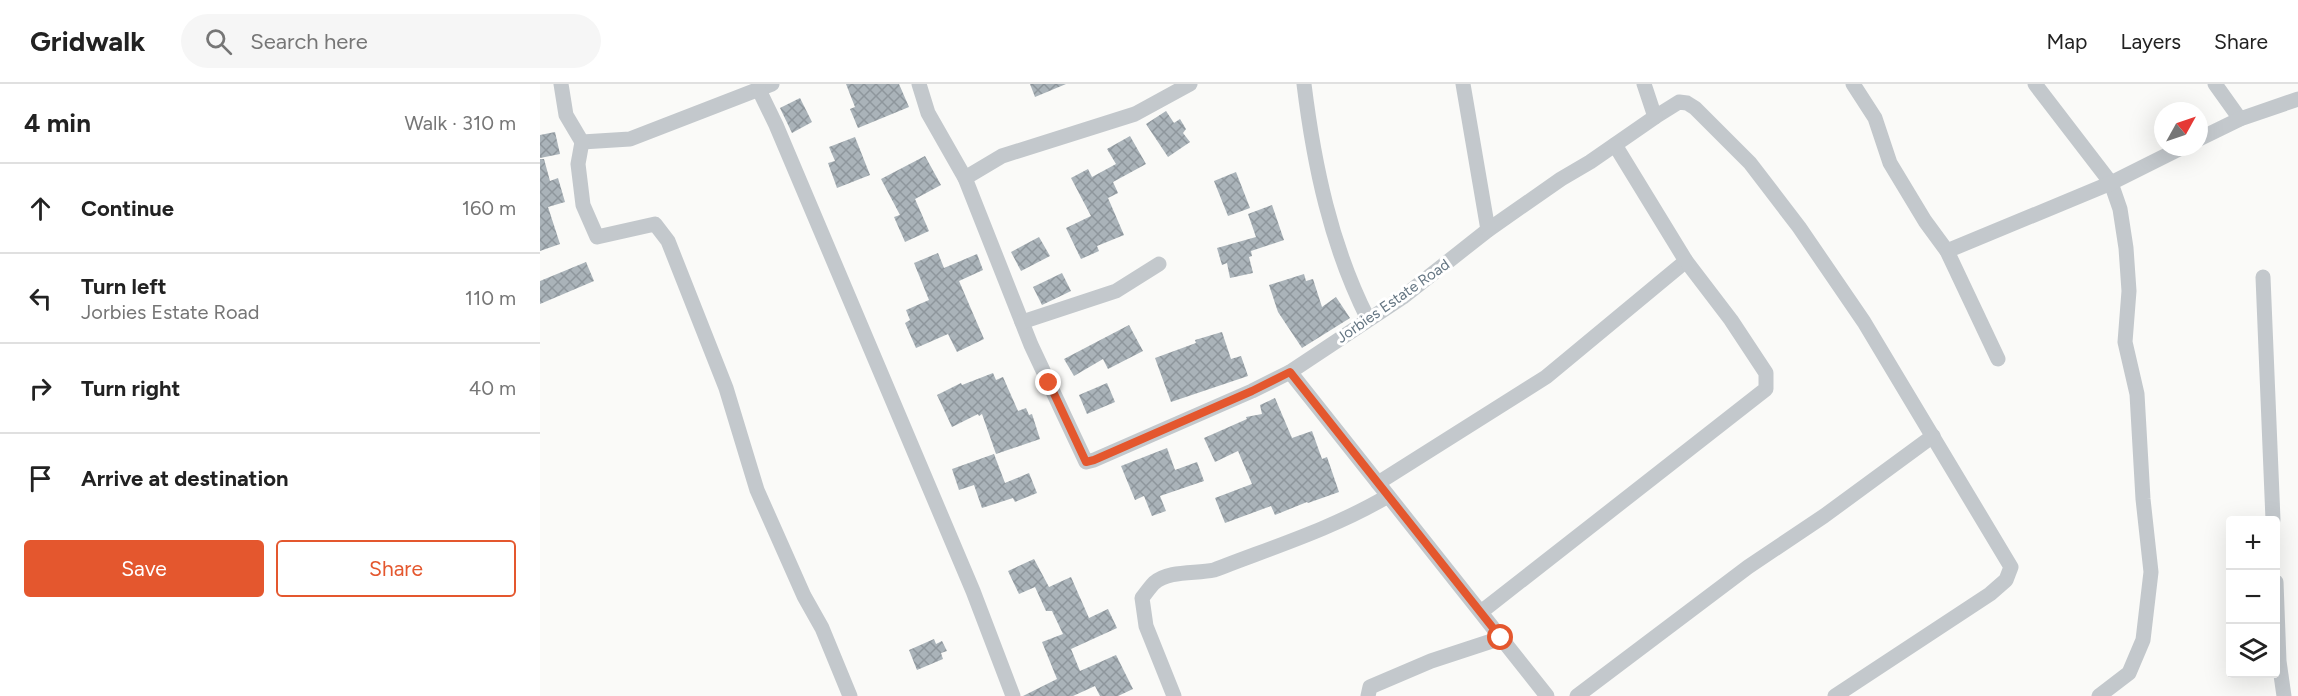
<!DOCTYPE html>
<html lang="en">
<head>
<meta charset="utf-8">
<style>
  :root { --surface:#fff; --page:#f6f6f6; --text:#222; --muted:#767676; --line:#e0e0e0; --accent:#e4572e }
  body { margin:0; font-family:Figtree,sans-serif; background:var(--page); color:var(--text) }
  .controls { position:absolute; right:18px; bottom:18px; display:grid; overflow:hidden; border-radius:6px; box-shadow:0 6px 24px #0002 }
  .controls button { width:54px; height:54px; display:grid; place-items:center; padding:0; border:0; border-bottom:2px solid var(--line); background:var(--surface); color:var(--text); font:30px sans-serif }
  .compass { position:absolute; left:1614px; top:18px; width:54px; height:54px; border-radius:50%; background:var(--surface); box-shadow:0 6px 24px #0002; rotate:50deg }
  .stop { position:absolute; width:18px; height:18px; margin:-14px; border:4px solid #e4572e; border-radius:50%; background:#fff }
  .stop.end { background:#e4572e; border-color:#fff; box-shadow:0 2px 6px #0008 }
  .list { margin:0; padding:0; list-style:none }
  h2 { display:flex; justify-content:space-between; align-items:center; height:78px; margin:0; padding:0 24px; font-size:26px }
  h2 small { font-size:20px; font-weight:400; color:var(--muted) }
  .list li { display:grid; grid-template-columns:39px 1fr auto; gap:18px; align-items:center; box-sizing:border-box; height:90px; padding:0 24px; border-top:2px solid var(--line) }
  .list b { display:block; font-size:22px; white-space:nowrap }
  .list p { margin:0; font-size:20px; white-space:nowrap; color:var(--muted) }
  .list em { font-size:20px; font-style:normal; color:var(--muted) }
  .actions { display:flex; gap:12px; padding:18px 24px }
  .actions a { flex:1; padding:14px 0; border:2px solid var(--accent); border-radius:6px; text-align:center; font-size:21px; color:var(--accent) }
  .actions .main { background:var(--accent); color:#fff }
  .icon { flex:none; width:33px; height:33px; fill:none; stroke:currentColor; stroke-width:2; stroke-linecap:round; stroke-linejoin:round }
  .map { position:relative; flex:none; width:1758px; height:612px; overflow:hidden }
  header { display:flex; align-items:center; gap:36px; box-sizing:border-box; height:84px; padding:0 30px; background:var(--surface); border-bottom:2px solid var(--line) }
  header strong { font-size:28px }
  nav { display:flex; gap:33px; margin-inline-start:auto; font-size:21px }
  .search { width:420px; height:54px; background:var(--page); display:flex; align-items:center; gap:15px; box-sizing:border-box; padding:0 21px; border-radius:33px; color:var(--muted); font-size:22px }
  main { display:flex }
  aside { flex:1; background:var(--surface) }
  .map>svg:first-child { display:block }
</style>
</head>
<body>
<header>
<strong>Gridwalk</strong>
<div class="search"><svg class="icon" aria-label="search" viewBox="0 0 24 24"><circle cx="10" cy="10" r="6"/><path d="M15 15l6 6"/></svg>Search here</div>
<nav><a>Map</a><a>Layers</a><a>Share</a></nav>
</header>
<main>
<aside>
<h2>4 min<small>Walk · 310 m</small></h2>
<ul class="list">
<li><svg class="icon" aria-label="ahead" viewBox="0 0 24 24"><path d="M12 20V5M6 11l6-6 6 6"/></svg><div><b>Continue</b></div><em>160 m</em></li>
<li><svg class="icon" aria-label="left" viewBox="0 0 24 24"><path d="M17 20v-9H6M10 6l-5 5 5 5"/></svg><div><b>Turn left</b><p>Jorbies Estate Road</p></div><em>110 m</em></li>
<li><svg class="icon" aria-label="right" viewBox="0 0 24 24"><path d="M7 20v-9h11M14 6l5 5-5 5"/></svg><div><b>Turn right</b></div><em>40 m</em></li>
<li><svg class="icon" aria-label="arrive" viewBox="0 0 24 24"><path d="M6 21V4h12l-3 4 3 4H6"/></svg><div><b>Arrive at destination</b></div></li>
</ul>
<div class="actions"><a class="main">Save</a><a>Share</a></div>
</aside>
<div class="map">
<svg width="1758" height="612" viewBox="0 0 1758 612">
  <defs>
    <pattern id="building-cross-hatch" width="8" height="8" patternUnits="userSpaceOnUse" patternTransform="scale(1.5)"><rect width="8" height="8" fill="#aab3b9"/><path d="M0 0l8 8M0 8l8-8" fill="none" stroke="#8e969c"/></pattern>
  </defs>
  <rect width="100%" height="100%" fill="#fafaf8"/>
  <g fill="url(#building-cross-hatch)">
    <path d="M306,0h53l10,23 -51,21 -8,-19 5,-2z"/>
    <path d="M490,0h36l-31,13z"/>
    <path d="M260,14l12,24 -20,11 -12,-25z"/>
    <path d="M626,27l8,12 6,-4 6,10 -3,4 7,9 -22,15 -22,-33z"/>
    <path d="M15,48l5,22 -20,4v-23z"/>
    <path d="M590,52l16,28 -33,18 5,11 -10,5 16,37 -27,11 2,5 -18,8 -15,-31 25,-12 -20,-38 17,-9 4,8 24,-13 -9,-15z"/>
    <path d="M315,53l15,38 -33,13 -9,-25 7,-2 -6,-14z"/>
    <path d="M385,72l16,29 -26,14 14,32 -24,11 -11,-25 6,-2 -19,-36z"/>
    <path d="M0,75h4l6,22 8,-3 7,24 -17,5 12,37 -20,7z"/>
    <path d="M696,88l14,36 -22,8 -14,-35z"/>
    <path d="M732,121l12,35 -33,11 1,5 -3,1 4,16 -23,5 -3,-15 -5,2 -5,-17 39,-11 -8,-23z"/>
    <path d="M499,153l11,19 -29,15 -10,-19z"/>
    <path d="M398,169l6,15 33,-14 6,16 -24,11 25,58 -27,13 -9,-18 -32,14 -11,-25 5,-3 -4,-10 23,-10 -15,-37z"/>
    <path d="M46,178l8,19 -54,23v-23z"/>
    <path d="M522,189l9,18 -29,14 -9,-18z"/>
    <path d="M764,190l2,7 7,-2 9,28 14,-10 14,21 -48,30 -24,-36 -9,-27z"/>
    <path d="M589,241l14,26 -35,18 -5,-10 -29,17 -10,-17z"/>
    <path d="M682,248l9,27 10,-3 7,20 -77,26 -16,-44 41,-15 -1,-3z"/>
    <path d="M453,289l3,7 7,-3 15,34 8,-3 3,7 3,-1 8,25 -44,15 -14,-40 -3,2 -1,-2 -26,13 -15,-32 24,-12 1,2z"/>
    <path d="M567,299l8,19 -28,12 -8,-19z"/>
    <path d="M735,314l17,40 20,-7 10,28 5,-2 12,35 -31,11 -1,-1 -32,13 -4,-9 -46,17 -10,-25 37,-14 -14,-33 -23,11 -11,-24 43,-19 -1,-2 16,-3 -2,-9z"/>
    <path d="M627,364l8,22 22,-8 7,19 -44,15 6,15 -14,5 -8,-20 -9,4 -14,-34z"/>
    <path d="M454,370l11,29 24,-10 8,20 -22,9 -2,-4 -31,10 -8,-23 -15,5 -7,-21z"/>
    <path d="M494,475l15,28 22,-10 18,41 19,-9 9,19 -46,21 9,22 36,-16 17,34 -15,7h-18l-5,-10 -22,10h-50l34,-17 -15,-37 21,-8 -11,-23h-6l-11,-24 -16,7 -11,-23z"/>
    <path d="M394,555l2,5 6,-3 5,10 -6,2 2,6 -26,11 -8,-20z"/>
  </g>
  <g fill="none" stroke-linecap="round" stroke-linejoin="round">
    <g stroke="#c3c8cc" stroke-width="15">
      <path d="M21,0l5,31 16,27 48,-3 142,-55"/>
      <path d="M379,0l9,29 37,65 66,167 55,117 8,-2 158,-69 38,-19 113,-75 85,-67 73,-51 29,-17 65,-45 24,-15 8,1 8,5 55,55 49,64 65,95 147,245 -5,13 -16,14 -155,102"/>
      <path d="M764,0c10,81 27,162 64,235"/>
      <path d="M923,0l25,146"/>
      <path d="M1104,0l11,33"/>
      <path d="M1313,0l22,34 15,45 35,58 22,30 51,108"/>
      <path d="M1495,0l76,99 9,26 6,39 3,43 -4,51 12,52 6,105 8,73 -8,68 -14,33 -30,23"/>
      <path d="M1675,0l25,35"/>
      <path d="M219,6l17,35 197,466 40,105"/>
      <path d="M1659,55l41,-20 58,-20"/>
      <path d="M42,58l-4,22 5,41 14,32 58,-13 13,17 58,147 31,102 47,106 18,32 28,68"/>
      <path d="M425,94l37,-22 133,-42 55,-30"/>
      <path d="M1407,167l164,-68 72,-36"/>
      <path d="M1723,193l10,243"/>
      <path d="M482,238l94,-31 43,-27"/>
      <path d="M750,288l257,324"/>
      <path d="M838,399l168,-106 140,-116"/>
      <path d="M1736,498l3,79 5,35"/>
      <path d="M941,528l285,-223v-16l-35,-53 -45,-59 -71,-116"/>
      <path d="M634,612l-28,-70 -4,-28c4,-5 8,-11 12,-15 15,-13 42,-9 60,-13 59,-23 120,-42 174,-74"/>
      <path d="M828,612l2,-9 61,-26 70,-23"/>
      <path d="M1037,612l171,-129 76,-51 109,-80"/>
    </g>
  </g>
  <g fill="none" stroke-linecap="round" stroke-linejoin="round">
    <path stroke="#e4572e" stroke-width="8" d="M509,299l37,79 8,-2 158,-69 38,-19 211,266"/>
  </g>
  <g text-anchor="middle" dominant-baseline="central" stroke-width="6" stroke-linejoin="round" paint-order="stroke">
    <g font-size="15" fill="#657683" stroke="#fff">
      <text transform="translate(853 217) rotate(-35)">Jorbies Estate Road</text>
    </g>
  </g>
</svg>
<div class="controls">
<button>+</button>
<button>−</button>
<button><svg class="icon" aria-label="layers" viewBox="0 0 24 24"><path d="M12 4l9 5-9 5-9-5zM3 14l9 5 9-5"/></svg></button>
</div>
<svg class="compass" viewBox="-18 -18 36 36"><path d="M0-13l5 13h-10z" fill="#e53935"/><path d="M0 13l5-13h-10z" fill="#767676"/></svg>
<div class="stop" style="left:961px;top:554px"></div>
<div class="stop end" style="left:509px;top:299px"></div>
</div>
</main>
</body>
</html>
